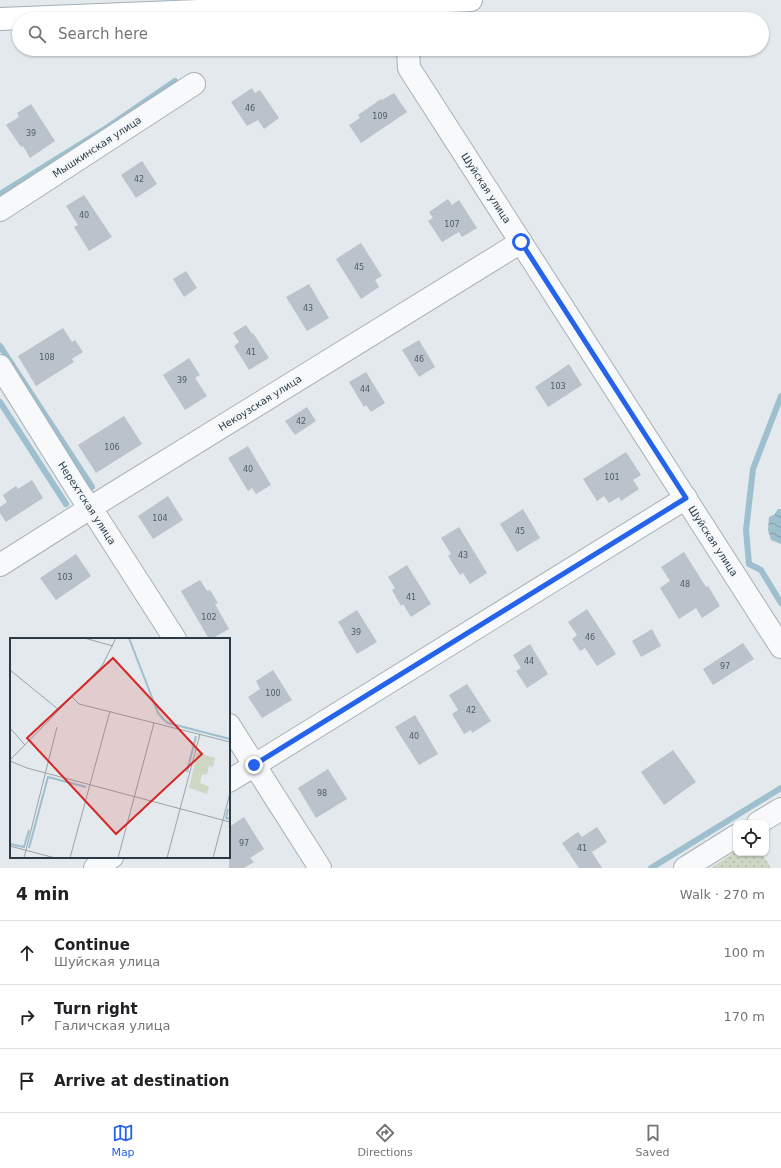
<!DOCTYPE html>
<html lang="en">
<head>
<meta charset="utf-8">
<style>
  :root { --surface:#fff; --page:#f6f6f6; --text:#202124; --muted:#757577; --line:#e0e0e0; --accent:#2563eb }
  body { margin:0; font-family:"DejaVu Sans",sans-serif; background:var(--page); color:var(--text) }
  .controls { position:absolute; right:12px; bottom:12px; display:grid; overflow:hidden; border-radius:8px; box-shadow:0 1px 3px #0004 }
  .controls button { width:36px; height:36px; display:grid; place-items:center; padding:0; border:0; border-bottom:1px solid var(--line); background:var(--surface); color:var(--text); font:20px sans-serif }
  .stop { position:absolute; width:12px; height:12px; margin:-9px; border:3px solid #2563eb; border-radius:50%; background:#fff }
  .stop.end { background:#2563eb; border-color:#fff; box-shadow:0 1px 4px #0008 }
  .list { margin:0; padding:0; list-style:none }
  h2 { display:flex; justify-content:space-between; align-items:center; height:52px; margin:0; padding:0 16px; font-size:17px }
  h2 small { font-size:13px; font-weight:400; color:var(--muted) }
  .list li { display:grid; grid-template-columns:26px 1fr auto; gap:12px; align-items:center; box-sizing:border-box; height:64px; padding:0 16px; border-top:1px solid var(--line) }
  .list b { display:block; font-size:15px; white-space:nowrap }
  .list p { margin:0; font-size:13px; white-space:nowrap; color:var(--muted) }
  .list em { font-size:13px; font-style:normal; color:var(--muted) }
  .icon { flex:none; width:22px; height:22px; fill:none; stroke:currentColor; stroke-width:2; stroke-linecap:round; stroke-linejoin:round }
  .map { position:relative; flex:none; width:781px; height:868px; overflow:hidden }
  .search { position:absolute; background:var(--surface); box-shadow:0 1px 3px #0004; left:12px; right:12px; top:12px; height:44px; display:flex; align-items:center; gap:10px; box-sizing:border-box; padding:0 14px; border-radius:22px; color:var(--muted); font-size:15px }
  .sheet { height:244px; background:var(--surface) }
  nav { display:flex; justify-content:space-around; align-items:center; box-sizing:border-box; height:56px; border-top:1px solid var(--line); background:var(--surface); font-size:11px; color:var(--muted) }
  nav a { display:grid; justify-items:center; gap:2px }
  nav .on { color:var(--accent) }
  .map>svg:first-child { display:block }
</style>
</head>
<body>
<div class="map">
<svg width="781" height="868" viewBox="0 0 781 868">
  <defs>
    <pattern id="garden-dots" width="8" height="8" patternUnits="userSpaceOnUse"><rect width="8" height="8" fill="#cdd7c4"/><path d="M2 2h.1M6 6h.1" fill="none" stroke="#b0b9aa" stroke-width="1.8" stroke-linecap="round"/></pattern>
    <pattern id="water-waves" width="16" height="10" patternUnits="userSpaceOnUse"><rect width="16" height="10" fill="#9dbfce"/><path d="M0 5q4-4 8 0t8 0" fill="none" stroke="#809ca9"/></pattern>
  </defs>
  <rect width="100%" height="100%" fill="#e3e9ec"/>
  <path fill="url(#garden-dots)" d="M736,851v2h26l9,15h-60z"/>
  <path fill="url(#water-waves)" d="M778,509h3v35l-10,-4 -3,-10 1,-13 5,-2z"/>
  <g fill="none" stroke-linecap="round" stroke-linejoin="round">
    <g stroke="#9dbfce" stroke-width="6">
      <path d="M0,194l108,-67 67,-46"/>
      <path d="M0,346l92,141"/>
      <path d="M781,396l-28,73 -7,61 3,34 12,6 20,33"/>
      <path d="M0,402l66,102"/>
      <path d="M651,868l130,-80"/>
    </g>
  </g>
  <g fill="#bac3cb">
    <path d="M252,88l3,5 5,-3 19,28 -15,11 -6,-9 -11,6 -16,-24z"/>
    <path d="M394,93l13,19 -46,31 -12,-18 11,-7 -2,-3 23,-16 1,1z"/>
    <path d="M31,104l24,37 -25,17 -7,-12 -2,1 -15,-22 13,-8 -2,-4z"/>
    <path d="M142,161l15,23 -21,14 -15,-23z"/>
    <path d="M84,195l28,42 -23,14 -15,-24 4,-2 -12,-19z"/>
    <path d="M448,199l4,6 7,-5 18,28 -15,9 -3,-5 -17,10 -14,-21 5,-3 -4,-6z"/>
    <path d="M361,243l21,33 -7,4 4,7 -18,12 -25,-40z"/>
    <path d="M186,271l11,17 -13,9 -11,-18z"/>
    <path d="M309,284l20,34 -22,13 -21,-34z"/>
    <path d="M246,325l6,9 1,-1 16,25 -20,12 -15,-24 5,-4 -6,-9z"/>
    <path d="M63,328l9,14 3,-2 8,12 -11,7 2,3 -38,24 -18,-30z"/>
    <path d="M419,340l16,27 -16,10 -17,-27z"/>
    <path d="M189,358l11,17 -5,3 12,18 -22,14 -22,-35z"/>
    <path d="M569,364l13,21 -34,22 -13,-20z"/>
    <path d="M366,372l19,31 -14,9 -5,-7 -2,2 -15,-25z"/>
    <path d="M307,407l9,14 -21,14 -10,-14z"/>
    <path d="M124,416l18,28 -46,29 -18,-28z"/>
    <path d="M248,446l23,39 -15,9 -4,-6 -4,3 -20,-33z"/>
    <path d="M626,452l15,23 -8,5 6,9 -18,12 -2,-4 -10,6 -5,-7 -7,5 -14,-22z"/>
    <path d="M32,480l11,18 -37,24 -6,-9v-6l7,-5 -4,-7 13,-9 2,3z"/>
    <path d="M168,496l15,24 -30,19 -15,-23z"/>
    <path d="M523,509l17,29 -23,14 -17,-28z"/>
    <path d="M459,527l28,46 -17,11 -7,-11 -3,2 -12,-19 3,-2 -10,-16z"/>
    <path d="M684,552l22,35 2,-1 12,20 -18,12 -6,-10 -17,11 -19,-31 10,-7 -9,-14z"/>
    <path d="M76,554l15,22 -35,24 -16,-22z"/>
    <path d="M407,565l24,39 -20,13 -8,-13 -2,2 -9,-16 3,-2 -7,-11z"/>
    <path d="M200,580l7,11 3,-1 8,13 -3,1 14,25 -18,10h-2l-28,-48z"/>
    <path d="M587,609l29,45 -19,12 -12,-18 -5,3 -8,-12 5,-4 -9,-13z"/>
    <path d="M357,610l20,32 -20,12 -14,-23h1l-6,-9z"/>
    <path d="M652,629l9,17 -20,11 -9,-16z"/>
    <path d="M743,643l11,16 -41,26 -10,-16z"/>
    <path d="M530,644l18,30 -21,14 -11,-17 5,-3 -8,-13z"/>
    <path d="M273,670l19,30 -30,18 -14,-21 12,-8 -4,-8z"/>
    <path d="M467,684l24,37 -19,12 -1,-3 -7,4 -12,-20 6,-4 -9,-15z"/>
    <path d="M415,715l23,39 -19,11 -24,-38z"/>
    <path d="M673,750l23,32 -32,23 -23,-33z"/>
    <path d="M328,769l19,30 -31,19 -18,-30z"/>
    <path d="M244,817l20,32 -14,9 4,4 -10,6h-15v-41z"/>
    <path d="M597,827l10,15 -15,10 10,16h-23l-17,-25 16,-11 4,5z"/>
  </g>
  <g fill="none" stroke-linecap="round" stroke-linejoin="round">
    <g stroke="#a8b1b7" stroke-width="24">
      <g id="minor">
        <path d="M405,2l1,17"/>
        <path d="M408,49l1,19 372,579"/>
        <path d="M0,210l194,-126"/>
        <path d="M0,366l80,128 18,25 77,120"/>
        <path d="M0,565l90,-57 431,-266"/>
        <path d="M229,725l91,143"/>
        <path d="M229,781l457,-283"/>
        <path d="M758,823l23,-14"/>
        <path d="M95,868l17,-11"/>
        <path d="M685,868l51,-32"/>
      </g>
    </g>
    <g stroke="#a2b0b9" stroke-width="24">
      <path id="primary" d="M0,19l471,-19"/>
    </g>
    <use href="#minor" stroke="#f7f9fa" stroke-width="22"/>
    <use href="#primary" stroke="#fff" stroke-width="22"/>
  </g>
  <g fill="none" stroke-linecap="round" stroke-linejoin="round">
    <path stroke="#2563eb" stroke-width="5" d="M254,765l432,-267 -165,-256"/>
  </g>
  <g text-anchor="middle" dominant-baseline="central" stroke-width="4" stroke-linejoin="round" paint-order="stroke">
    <g font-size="8" fill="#4e5c67">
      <text x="250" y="108">46</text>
      <text x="380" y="116">109</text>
      <text x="31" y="133">39</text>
      <text x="139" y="179">42</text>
      <text x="84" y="215">40</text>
      <text x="452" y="224">107</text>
      <text x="359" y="267">45</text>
      <text x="308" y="308">43</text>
      <text x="251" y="352">41</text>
      <text x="47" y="357">108</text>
      <text x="419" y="359">46</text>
      <text x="182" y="380">39</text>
      <text x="558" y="386">103</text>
      <text x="365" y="389">44</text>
      <text x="301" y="421">42</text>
      <text x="112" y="447">106</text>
      <text x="248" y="469">40</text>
      <text x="612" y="477">101</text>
      <text x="160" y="518">104</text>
      <text x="520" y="531">45</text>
      <text x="463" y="555">43</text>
      <text x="65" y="577">103</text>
      <text x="685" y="584">48</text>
      <text x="411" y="597">41</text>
      <text x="209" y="617">102</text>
      <text x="356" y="632">39</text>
      <text x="590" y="637">46</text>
      <text x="529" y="661">44</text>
      <text x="725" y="666">97</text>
      <text x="273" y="693">100</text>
      <text x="471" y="710">42</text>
      <text x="414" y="736">40</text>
      <text x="322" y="793">98</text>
      <text x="244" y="843">97</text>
      <text x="582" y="848">41</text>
    </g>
    <g font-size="10" fill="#2a3a46" stroke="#f4f7f9">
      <text transform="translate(97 147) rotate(-33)">Мышкинская улица</text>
      <text transform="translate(486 188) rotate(57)">Шуйская улица</text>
      <text transform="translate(260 403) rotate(-32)">Некоузская улица</text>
      <text transform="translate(87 503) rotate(57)">Нерехтская улица</text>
      <text transform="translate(713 541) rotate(57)">Шуйская улица</text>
    </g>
  </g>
  <g transform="translate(10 638)">
    <rect width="220" height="220" fill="#e3e9ec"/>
    <path d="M187,115l18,5 -2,9 -4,-1 -2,9 -5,-1 -2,9 9,3 -2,8 -18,-6z" fill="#cdd7c4"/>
    <path fill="none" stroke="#9dbfce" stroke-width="2" d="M119,0l29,75 6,7 4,3 62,16M177,134l9,-36M218,171l-2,9 4,1M0,206l14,3 5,-17M19,210l19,-71 38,10"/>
    <path fill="none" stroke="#99a3aa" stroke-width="1" d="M74,0l29,8M0,32l49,40M62,59l7,7 151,38M0,90l15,17M0,122l92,-94 14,-28M0,123l17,7 203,54M0,208l45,12M14,220l33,-131M60,220l40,-147M108,220l36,-135M157,220l33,-124M203,220l17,-65"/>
    <path fill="#d62828" fill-opacity="0.15" stroke="#d62828" stroke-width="2" d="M103,20l89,96 -86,80 -89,-96z"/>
    <rect width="220" height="220" fill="none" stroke="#2a3a46" stroke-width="2"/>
  </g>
</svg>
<div class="controls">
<button><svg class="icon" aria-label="locate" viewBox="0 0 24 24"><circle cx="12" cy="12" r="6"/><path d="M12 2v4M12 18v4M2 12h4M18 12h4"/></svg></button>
</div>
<div class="stop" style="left:521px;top:242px"></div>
<div class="stop end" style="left:254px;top:765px"></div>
<div class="search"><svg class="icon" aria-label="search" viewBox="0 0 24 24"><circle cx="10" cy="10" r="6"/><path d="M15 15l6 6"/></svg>Search here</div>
</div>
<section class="sheet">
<h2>4 min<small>Walk · 270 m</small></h2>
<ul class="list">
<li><svg class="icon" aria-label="ahead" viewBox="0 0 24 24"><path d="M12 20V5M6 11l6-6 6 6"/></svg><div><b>Continue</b><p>Шуйская улица</p></div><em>100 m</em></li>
<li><svg class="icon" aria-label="right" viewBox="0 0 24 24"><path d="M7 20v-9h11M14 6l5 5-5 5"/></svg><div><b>Turn right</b><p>Галичская улица</p></div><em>170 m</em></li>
<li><svg class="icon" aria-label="arrive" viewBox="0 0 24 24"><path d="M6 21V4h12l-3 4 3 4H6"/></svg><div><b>Arrive at destination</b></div></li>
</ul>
</section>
<nav>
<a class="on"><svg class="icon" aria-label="map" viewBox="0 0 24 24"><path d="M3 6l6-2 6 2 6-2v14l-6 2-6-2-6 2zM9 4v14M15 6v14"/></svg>Map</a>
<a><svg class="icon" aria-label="directions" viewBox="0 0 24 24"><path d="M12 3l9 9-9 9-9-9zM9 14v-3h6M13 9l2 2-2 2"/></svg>Directions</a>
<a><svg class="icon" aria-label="saved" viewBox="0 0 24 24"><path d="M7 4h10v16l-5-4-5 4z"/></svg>Saved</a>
</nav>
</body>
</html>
